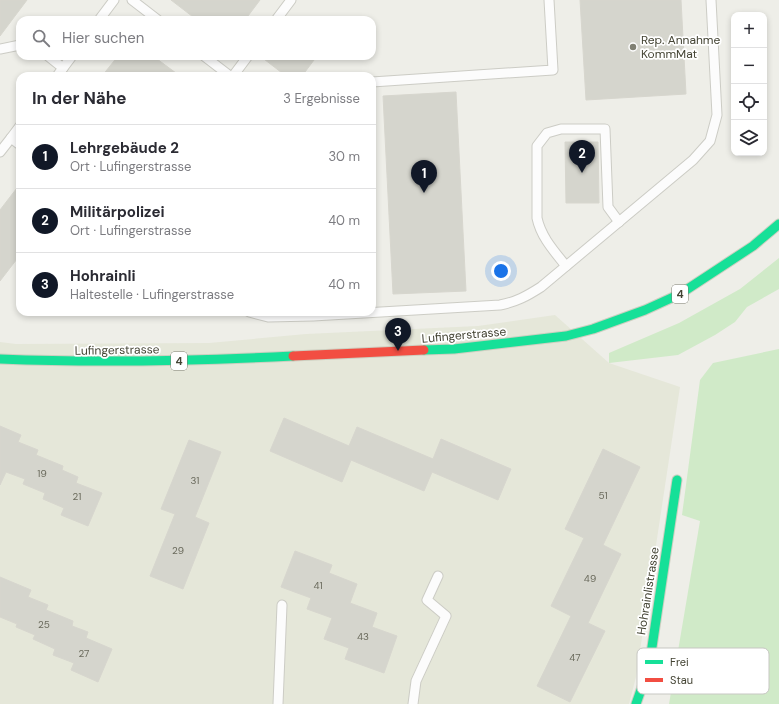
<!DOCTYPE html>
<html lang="de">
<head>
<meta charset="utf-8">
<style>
  :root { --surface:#fff; --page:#f7f7f7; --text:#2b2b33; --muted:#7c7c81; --line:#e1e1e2; --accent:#111827 }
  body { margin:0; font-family:"DM Sans",sans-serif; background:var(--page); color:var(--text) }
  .controls { position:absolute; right:12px; top:12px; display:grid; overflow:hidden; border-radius:8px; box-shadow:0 2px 6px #0003 }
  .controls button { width:36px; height:36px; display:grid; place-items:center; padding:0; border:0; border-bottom:1px solid var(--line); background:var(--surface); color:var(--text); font:20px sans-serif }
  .you { position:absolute; left:501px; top:271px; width:14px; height:14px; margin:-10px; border:3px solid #fff; border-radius:50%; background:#1a73e8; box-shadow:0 0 0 6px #1a73e833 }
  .badge { display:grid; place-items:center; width:26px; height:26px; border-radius:50%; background:var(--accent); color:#fff; font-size:13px; font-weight:700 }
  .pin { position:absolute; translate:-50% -33px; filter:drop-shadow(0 1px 2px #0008) }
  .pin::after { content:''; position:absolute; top:21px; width:14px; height:12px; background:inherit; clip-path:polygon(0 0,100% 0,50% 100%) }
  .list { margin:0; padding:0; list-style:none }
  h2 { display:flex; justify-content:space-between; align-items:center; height:52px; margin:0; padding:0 16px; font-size:17px }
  h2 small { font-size:13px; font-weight:400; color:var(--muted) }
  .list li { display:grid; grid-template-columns:26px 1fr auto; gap:12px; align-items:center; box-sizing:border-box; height:64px; padding:0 16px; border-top:1px solid var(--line) }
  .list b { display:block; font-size:15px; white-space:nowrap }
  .list p { margin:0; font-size:13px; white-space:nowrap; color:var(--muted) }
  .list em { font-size:13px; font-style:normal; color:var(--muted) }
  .icon { flex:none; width:22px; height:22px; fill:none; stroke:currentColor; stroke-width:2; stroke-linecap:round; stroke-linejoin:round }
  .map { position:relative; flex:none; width:779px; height:704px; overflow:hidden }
  .search { position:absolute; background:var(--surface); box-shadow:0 2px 6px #0003; left:16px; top:16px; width:360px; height:44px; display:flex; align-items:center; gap:10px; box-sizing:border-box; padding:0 14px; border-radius:12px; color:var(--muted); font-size:15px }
  .panel { position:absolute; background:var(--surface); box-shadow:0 2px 6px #0003; left:16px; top:72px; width:360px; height:244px; border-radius:12px }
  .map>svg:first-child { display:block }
</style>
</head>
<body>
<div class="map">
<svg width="779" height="704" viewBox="0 0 779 704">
  <rect width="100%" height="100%" fill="#eeeee8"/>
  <path fill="#e5e7d9" d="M555,315l54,48 71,24 -44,290 -7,27h-629v-362l16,2 193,-1 97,-9 172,-8z"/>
  <g fill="#d0eac8">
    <path d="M779,258v31l-32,18 -12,15 -20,13 -37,20 -69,8v-10l70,-30 61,-34z"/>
    <path d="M779,349v355h-110l31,-183 -18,-6 18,-135 13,-17z"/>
  </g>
  <g fill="#d5d5cd" stroke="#d7d6ce">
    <path d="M0,0h27l-27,36z"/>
    <path d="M171,0h89l-15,20h-48z"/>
    <path d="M580,0h101l5,94 -100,6z"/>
    <path d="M118,56h35l27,20h-78z"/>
    <path d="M260,56h57l-15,20h-16z"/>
    <path d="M456,92l10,199 -73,3 -10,-198z"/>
    <path d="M565,142h33l1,61h-33z"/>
    <path d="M20,184v71l-20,26v-71z"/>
    <path d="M284,418l65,28 8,-19 76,32 8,-20 70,30 -13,31 -66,-28 -8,19 -73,-31 -9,22 -72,-31z"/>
    <path d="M0,426l21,9 -3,7 20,8 -2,5 27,11 -1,4 16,7 -2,6 26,10 -14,33 -27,-11 3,-7 -21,-9 2,-6 -22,-9 2,-5 -19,-7 -6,13z"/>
    <path d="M189,440l32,12 -26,65 14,6 -26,66 -33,-13 25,-62 -14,-5z"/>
    <path d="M603,449l37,18 -37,78 18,9 -33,69 17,8 -35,71 -33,-16 34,-70 -20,-10 33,-68 -19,-9z"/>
    <path d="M295,551l37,14 -3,8 28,11 -7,19 27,10 -5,14 25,9 -13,37 -39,-14 4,-11 -25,-9 8,-21 -25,-9 4,-11 -30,-11z"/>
    <path d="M0,577l31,13 -3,7 20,8 -2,5 27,11 -1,5 16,6 -2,6 26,11 -14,33 -27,-12 3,-7 -21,-8 2,-6 -22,-10 2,-4 -19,-8 1,-3 -17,-7z"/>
  </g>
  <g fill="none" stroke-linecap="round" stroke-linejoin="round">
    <g stroke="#ccccc5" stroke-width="11">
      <g id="lane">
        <path d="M132,0l26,20"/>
        <path d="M99,20l15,-20"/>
        <path d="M276,20l15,-20"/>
        <path d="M0,49l20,-4"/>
        <path d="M48,56l15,12"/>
        <path d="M204,56l26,20"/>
        <path d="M57,76l15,-20"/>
        <path d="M233,76l15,-20"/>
        <path d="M372,82l181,-12 -4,-70"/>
        <path d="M20,126l-9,12 9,7"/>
        <path d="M0,152l11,-14"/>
        <path d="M566,266c-12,-15 -25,-29 -29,-48v-72l10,-13 14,-4h44l3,78 11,15"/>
        <path d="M249,312l19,5 45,-1 187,-11c16,-3 27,-9 41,-18l152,-127 17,-19 7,-26 -6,-115"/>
        <path d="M278,704l4,-99"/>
        <path d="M413,704l3,-23 30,-65 -19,-16 11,-24"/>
      </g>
    </g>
    <g stroke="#cdcfc0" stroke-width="11">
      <g id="fast">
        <path d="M424,350l30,-1 112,-13 27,-7 52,-19 35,-16 73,-48 26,-22"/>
        <path d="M0,359c98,4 195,2 293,-3"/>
        <path d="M636,704l13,-37 28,-187"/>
      </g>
    </g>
    <g stroke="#cdcfc0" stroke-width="11">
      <path id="jam" d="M293,356l131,-6"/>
    </g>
    <use href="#lane" stroke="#fcfcfc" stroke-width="9"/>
    <use href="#fast" stroke="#16e098" stroke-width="9"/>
    <use href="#jam" stroke="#f24e42" stroke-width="9"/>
  </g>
  <circle fill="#808073" stroke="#fff" stroke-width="1.5" cx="633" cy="47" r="4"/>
  <g text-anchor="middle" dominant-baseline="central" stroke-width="3.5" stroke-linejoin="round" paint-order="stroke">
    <g font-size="10" fill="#6a6a5c">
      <text x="42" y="473">19</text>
      <text x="195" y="480">31</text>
      <text x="603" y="495">51</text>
      <text x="77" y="496">21</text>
      <text x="178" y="550">29</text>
      <text x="590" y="578">49</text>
      <text x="318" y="585">41</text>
      <text x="44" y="624">25</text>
      <text x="363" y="636">43</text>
      <text x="84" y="653">27</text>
      <text x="575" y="657">47</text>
    </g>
    <g fill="#fff" stroke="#7c7c71" stroke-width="1">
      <rect x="672" y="285" width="16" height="18" rx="3"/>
      <rect x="171" y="352" width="16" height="18" rx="3"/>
    </g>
    <g font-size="11" font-weight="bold" fill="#444434">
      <text x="680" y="294">4</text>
      <text x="179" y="361">4</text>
    </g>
    <g font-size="12" fill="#444434" stroke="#fff" text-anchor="start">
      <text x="641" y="40">Rep. Annahme<tspan x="641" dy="14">KommMat</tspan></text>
    </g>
    <g font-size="12" fill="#444434" stroke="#fff">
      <text transform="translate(464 335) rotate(-5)">Lufingerstrasse</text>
      <text transform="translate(117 350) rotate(-1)">Lufingerstrasse</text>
      <text transform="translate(648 591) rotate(-81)">Hohrainlistrasse</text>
    </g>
  </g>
  <rect x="637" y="648" width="132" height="46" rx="6" fill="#fff" stroke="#c7c7c2" stroke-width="1"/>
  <rect x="645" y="660" width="18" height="4" fill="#16e098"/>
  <rect x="645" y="678" width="18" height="4" fill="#f24e42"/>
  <g font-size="11" fill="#444434">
    <text x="670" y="666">Frei</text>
    <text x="670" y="684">Stau</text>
  </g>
</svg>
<div class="controls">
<button>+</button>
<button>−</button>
<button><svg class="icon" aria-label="locate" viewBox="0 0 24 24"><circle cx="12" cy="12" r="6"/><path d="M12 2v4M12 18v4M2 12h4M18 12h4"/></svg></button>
<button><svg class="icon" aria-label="layers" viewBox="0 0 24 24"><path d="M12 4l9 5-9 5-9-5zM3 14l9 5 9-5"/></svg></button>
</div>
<div class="you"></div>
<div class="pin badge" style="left:424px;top:193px">1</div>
<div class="pin badge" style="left:582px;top:173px">2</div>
<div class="pin badge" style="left:398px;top:351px">3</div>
<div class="search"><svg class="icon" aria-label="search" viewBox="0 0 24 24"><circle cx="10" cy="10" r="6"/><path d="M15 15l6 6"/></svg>Hier suchen</div>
<section class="panel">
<h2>In der Nähe<small>3 Ergebnisse</small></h2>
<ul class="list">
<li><span class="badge">1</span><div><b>Lehrgebäude 2</b><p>Ort · Lufingerstrasse</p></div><em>30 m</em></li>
<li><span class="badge">2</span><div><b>Militärpolizei</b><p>Ort · Lufingerstrasse</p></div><em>40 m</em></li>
<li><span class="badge">3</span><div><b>Hohrainli</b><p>Haltestelle · Lufingerstrasse</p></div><em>40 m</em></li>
</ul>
</section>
</div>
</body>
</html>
